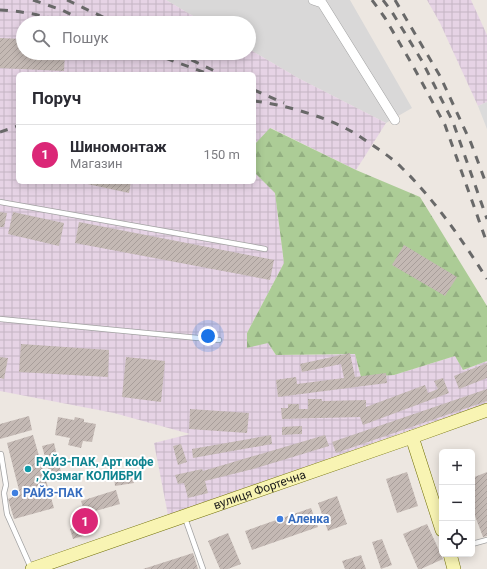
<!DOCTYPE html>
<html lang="uk">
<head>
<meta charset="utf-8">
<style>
  :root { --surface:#fff; --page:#f7f7f7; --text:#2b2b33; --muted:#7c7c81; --line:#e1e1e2; --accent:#db2777 }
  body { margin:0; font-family:Roboto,sans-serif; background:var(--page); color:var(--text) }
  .controls { position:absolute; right:12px; bottom:12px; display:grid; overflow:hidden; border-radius:6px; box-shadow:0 2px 10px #0003 }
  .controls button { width:36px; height:36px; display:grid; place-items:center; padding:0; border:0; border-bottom:1px solid var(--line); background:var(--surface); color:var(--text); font:20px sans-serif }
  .you { position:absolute; left:208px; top:336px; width:14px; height:14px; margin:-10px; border:3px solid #fff; border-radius:50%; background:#1a73e8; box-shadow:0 0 0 6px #1a73e833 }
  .badge { display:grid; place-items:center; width:26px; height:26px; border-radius:50%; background:var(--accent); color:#fff; font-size:13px; font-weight:700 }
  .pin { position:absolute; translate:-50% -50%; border:2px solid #fff; box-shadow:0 1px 4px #0006 }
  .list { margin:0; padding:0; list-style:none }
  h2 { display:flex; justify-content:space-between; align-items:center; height:52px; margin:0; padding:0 16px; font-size:17px }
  h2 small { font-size:13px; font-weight:400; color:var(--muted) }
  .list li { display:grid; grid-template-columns:26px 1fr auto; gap:12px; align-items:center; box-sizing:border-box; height:60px; padding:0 16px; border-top:1px solid var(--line) }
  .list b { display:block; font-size:15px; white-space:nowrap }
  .list p { margin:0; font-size:13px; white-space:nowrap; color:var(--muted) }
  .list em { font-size:13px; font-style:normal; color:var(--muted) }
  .icon { flex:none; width:22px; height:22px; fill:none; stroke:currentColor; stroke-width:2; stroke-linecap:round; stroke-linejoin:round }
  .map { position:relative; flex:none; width:487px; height:569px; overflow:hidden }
  .search { position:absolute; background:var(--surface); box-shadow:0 2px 10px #0003; left:16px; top:16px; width:240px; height:44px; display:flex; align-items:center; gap:10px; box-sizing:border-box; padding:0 14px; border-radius:22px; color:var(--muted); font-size:15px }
  .panel { position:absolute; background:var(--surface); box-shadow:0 2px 10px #0003; left:16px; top:72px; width:240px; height:112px; border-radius:6px }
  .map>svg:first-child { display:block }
</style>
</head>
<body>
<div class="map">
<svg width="487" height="569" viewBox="0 0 487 569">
  <defs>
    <pattern id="industrial-grid" width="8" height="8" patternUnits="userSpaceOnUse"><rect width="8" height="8" fill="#e6d3e5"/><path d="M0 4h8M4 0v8" fill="none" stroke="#c5b5c4"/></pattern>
    <pattern id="forest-firs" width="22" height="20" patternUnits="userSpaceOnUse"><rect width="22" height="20" fill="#accc96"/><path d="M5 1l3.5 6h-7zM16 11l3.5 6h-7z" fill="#93af81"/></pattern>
    <pattern id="building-hatch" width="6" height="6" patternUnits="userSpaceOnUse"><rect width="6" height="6" fill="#c4b9b4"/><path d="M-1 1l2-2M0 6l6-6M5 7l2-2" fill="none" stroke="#a89e9a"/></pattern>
  </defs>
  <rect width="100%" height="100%" fill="#ede7e1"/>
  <path fill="#d9d8d8" d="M166,0h184l62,108 -26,15 -88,-45 -49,-29v-26h-44z"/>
  <g fill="url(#industrial-grid)">
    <path d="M0,0h166l39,23h-182v30h226v-4l49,29 88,45 -30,47 -85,-42 -17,17v-71h-236v108h236v-10l21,20 9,71 -37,70 21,10 8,12 79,-1 6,23 33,-2 61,-19 9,14 23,-9v42l-319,112 -14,-72 36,-9 -76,-21 -114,-22z"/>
    <path d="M427,0h44l16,35v67l-9,4 -38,-83z"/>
  </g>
  <path fill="url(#forest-firs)" d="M270,128l86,42 64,27 67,109v55l-24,9 -8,-14 -61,19 -33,2 -6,-23 -79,1 -8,-12 -21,5v-15l37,-70 -9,-70 -21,-21v-27z"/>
  <path fill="#dbdbdb" d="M487,102v27l-9,-23z"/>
  <g fill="url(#building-hatch)">
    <path d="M0,38l23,1v14h42l-1,18 -64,-3z"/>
    <path d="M78,182h53l-2,11z"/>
    <path d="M0,212l7,1 -3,14h-4z"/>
    <path d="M13,212l51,11 -5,23 -51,-12z"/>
    <path d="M79,222l195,38 -4,20 -195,-37z"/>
    <path d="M404,245l53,32 -12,19 -53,-31z"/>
    <path d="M21,344l88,6 -1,27 -89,-5z"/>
    <path d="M350,353l5,24 31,-4 1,10 -109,14 -2,-17 20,-3 1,7 47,-6 -3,-14 -39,8 -2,-8z"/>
    <path d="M0,357l8,1 -4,21 -4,-1z"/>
    <path d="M126,357l39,4 -4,41 -39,-5z"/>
    <path d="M487,363v15l-28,11 -5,-13z"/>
    <path d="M443,378l6,15 -86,32 -3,-8 -78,2 -1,-11h7v-4h11v5h9v-10h14v2l44,-1v7l59,-22 3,8 10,-4 -4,-8z"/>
    <path d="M487,389v12l-151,52 -4,-11z"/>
    <path d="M190,409l59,4 -2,20 -58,-4z"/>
    <path d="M29,416l3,14 -32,9v-15z"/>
    <path d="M58,417l16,3 1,-3 9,2v3l12,2 -4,18 -9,-1 -2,7 -13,-3 2,-7 -15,-3z"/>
    <path d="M302,426v8l-20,1v-8z"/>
    <path d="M33,435l21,73 -40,11 -6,-20 12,-5 -13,-51z"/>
    <path d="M271,435l1,9 -79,14 -1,-9z"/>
    <path d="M325,435l4,11 -76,23 -48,12 3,12 -20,5 -4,-15 -6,1 -3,-9 27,-6 1,2z"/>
    <path d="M54,443l7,29 -11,3 -8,-29z"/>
    <path d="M181,444l6,18 -9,3 -5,-19z"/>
    <path d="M407,472l11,34 -21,7 -11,-34z"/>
    <path d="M487,472v64l-4,1 -11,-29v-30z"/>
    <path d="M132,473l2,10 -19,3 -1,-10z"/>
    <path d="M116,490l4,14 -35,10 -4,-13z"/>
    <path d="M337,496l10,28 -19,7 -10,-28z"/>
    <path d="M311,508l7,19 -66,23 -7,-19z"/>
    <path d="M86,524l3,10 -16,5 -3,-10z"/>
    <path d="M427,524l16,35 -22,10h-3l-15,-35z"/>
    <path d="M228,533l13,31 -13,5h-8l-12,-28z"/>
    <path d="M382,539l10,26 -11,4 -9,-27z"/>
    <path d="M193,553l5,16h-55z"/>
    <path d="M361,555l5,14h-21l-3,-8z"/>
  </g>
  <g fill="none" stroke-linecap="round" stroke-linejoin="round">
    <g stroke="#a2a2a2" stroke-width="6">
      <g id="lane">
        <path d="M0,202l265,47"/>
        <path d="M0,319l219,21"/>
        <path d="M1,454l5,31 -2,8 3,21 24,54"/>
        <path d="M185,518l18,51"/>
        <path d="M472,544l15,-4"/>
      </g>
    </g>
    <g stroke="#a2a2a2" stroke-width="10">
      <path id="street" d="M313,0l9,3 73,117"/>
    </g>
    <g stroke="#6f6e06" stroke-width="14">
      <g id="secondary">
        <path d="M412,437l30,93"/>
        <path d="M450,554l4,15"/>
        <path id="s1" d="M32,569l380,-132 75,-27"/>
      </g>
    </g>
    <use href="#lane" stroke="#fff" stroke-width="4.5"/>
    <use href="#street" stroke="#fff" stroke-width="9"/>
    <use href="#secondary" stroke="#f8f4b3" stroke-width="13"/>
    <g stroke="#696969" stroke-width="3" stroke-dasharray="8 8" stroke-linecap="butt">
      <path d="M33,0l29,10 27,13"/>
      <path d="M67,0l40,19"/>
      <path d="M372,0l13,18 28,48 32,59 42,118"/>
      <path d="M383,0l9,12 30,49 31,61 34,97"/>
      <path d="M395,0l45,76 31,67 16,43"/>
      <path d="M0,10c22,1 46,6 67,13"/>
      <path d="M151,53l58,21"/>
      <path d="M177,53l44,21"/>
      <path d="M254,90l30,13"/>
      <path d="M254,101c27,3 69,15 93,28 6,3 12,7 18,11 13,9 26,17 37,28 32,31 61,73 85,111"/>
      <path d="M0,132l18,-6"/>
    </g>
  </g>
  <circle fill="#0f9aa8" stroke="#fff" stroke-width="1.5" cx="28" cy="469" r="4"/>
  <g fill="#3f7fe0" stroke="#fff" stroke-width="1.5">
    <circle cx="15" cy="493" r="4"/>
    <circle cx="280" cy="519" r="4"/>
  </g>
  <g text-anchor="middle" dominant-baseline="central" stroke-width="4" stroke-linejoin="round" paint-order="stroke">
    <g font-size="12" font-weight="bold" fill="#0d838f" stroke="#fff" text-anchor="start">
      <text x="36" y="462">РАЙЗ-ПАК, Арт кофе<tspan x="36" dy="14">, Хозмаг КОЛИБРИ</tspan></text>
    </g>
    <g font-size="12" fill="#1b1b1b" stroke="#fff">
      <text stroke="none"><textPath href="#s1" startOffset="241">вулиця Фортечна</textPath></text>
    </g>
    <g font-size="12" font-weight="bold" fill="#366cbe" stroke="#fff" text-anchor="start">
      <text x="23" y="493">РАЙЗ-ПАК</text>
      <text x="288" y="519">Аленка</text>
    </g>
  </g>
</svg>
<div class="controls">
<button>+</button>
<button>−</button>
<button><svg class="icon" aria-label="locate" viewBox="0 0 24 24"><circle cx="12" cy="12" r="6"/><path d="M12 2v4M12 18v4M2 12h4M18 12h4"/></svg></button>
</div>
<div class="you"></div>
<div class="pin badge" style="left:85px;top:521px">1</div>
<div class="search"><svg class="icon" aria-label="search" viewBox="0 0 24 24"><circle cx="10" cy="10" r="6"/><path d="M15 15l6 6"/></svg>Пошук</div>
<section class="panel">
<h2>Поруч<small></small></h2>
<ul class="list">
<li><span class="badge">1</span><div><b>Шиномонтаж</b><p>Магазин</p></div><em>150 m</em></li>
</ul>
</section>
</div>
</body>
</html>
